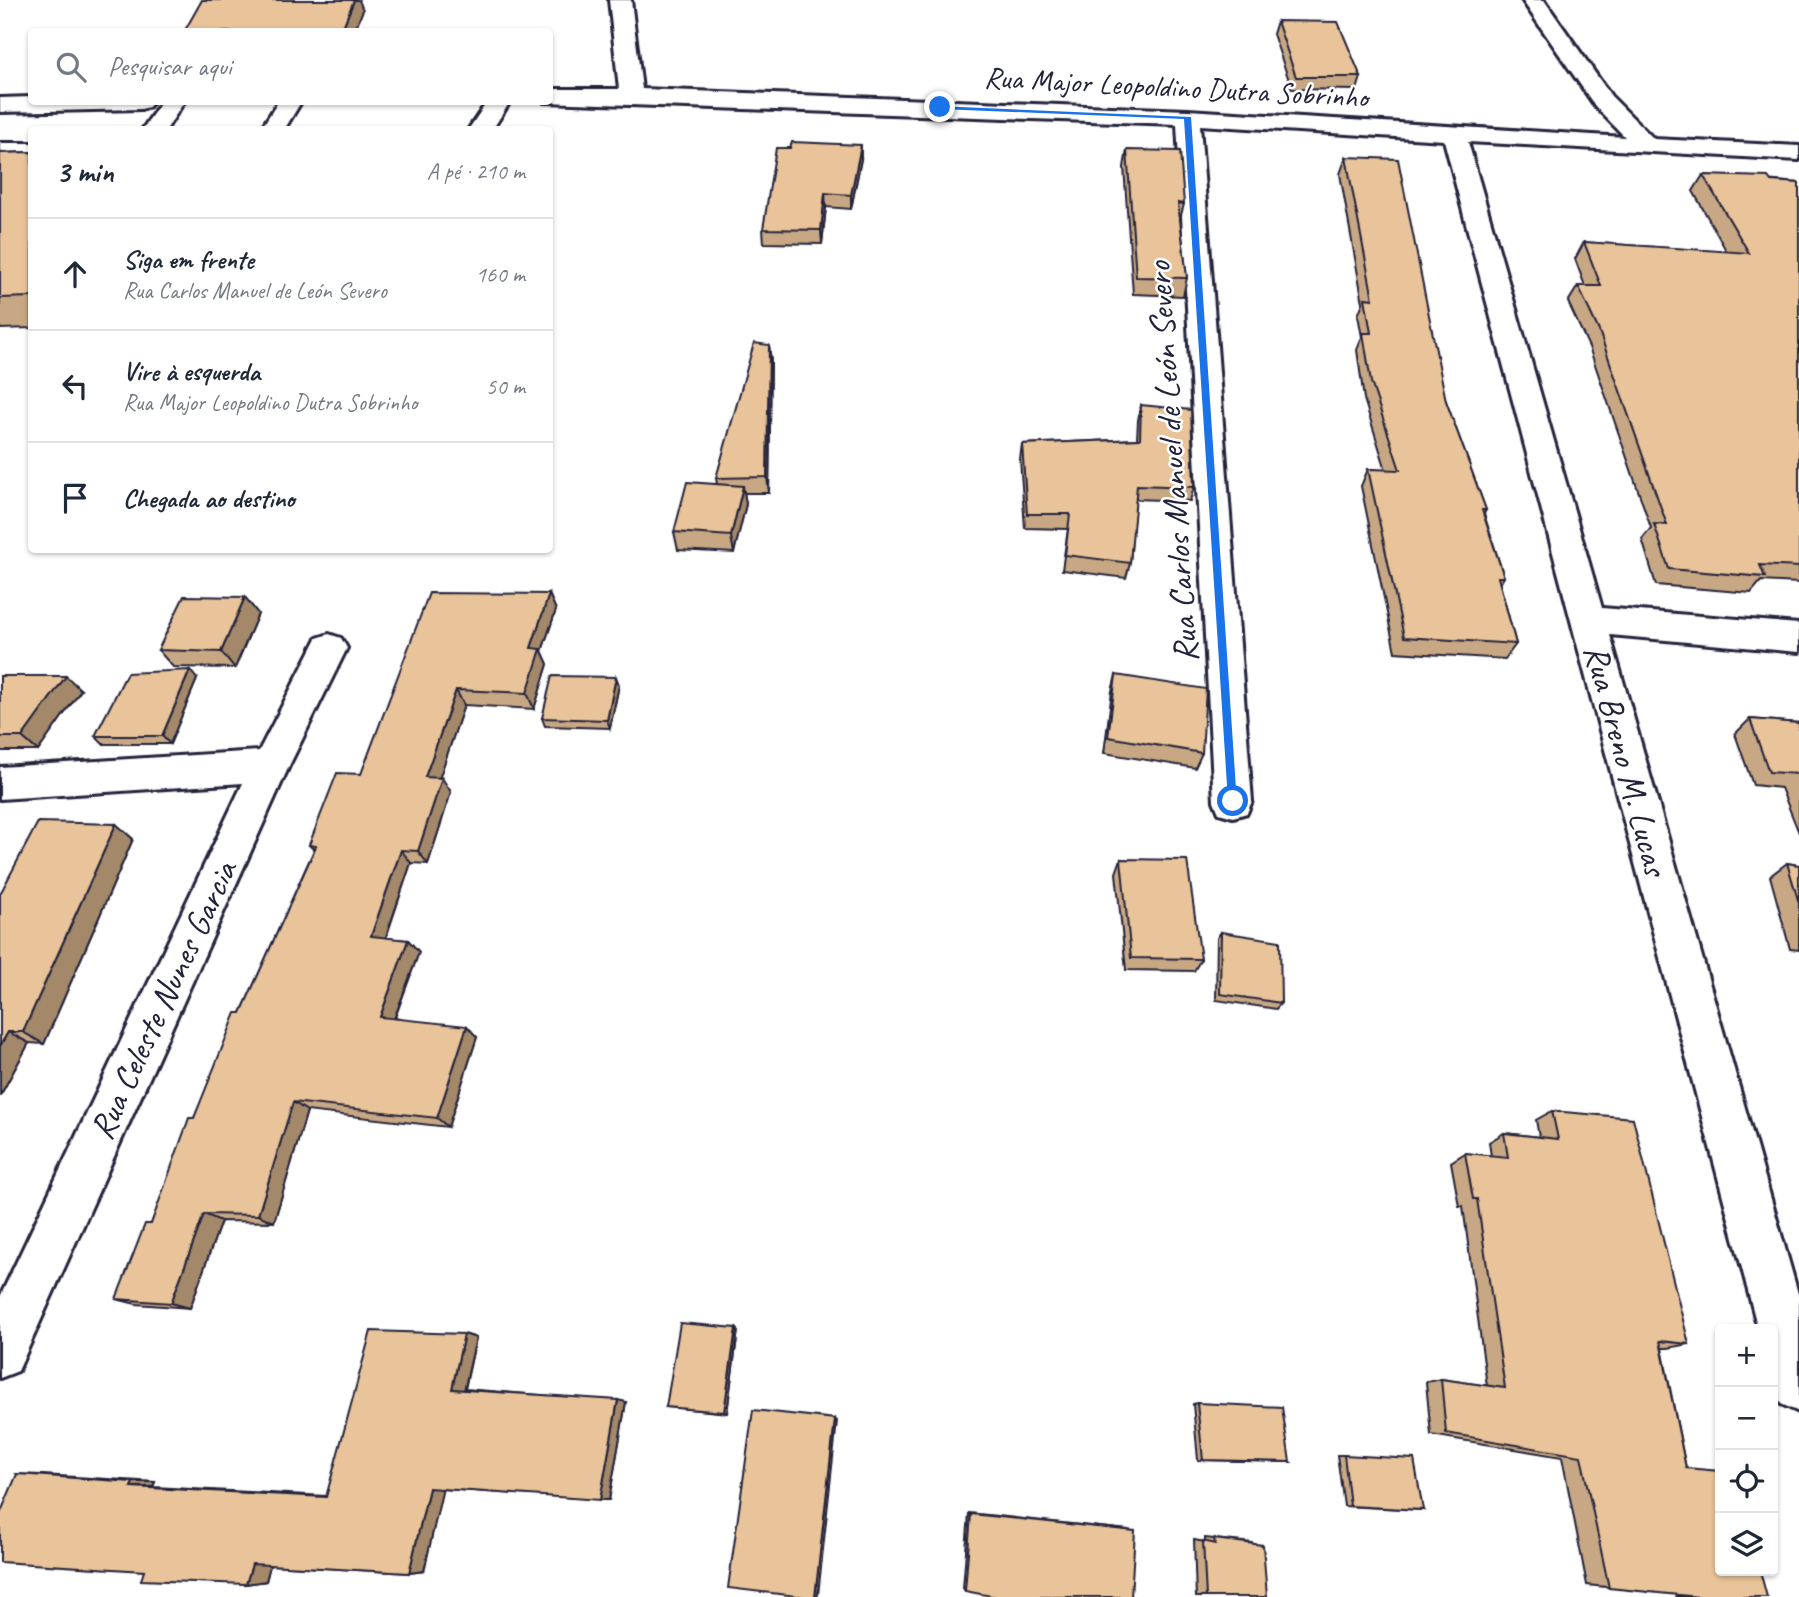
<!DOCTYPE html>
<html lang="pt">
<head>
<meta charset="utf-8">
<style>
  :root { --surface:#fff; --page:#f2f2f3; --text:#1f2937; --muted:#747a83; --line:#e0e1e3 }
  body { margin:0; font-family:Caveat,sans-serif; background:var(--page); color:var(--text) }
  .controls { position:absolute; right:21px; bottom:21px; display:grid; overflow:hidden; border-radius:7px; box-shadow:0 2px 5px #0004 }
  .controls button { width:63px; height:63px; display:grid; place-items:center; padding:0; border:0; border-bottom:2px solid var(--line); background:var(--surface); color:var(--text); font:35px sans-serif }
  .stop { position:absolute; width:21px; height:21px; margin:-16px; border:5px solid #1a73e8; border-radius:50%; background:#fff }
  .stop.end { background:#1a73e8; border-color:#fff; box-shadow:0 2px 7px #0008 }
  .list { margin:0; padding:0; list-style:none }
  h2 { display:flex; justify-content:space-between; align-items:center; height:91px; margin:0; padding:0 28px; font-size:30px }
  h2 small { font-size:23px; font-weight:400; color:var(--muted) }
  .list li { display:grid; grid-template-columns:46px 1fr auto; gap:21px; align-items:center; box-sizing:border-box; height:112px; padding:0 28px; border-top:2px solid var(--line) }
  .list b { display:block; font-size:26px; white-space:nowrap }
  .list p { margin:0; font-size:23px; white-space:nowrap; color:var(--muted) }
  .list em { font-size:23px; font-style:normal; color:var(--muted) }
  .icon { flex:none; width:38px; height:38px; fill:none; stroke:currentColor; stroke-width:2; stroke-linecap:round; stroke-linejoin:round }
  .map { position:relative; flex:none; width:1799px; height:1597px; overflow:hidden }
  .search { position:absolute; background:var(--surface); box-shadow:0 2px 5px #0004; left:28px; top:28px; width:525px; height:77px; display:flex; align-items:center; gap:18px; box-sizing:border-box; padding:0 24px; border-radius:7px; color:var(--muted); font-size:26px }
  .panel { position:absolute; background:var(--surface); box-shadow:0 2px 5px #0004; left:28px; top:126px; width:525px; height:427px; border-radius:7px }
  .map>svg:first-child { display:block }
</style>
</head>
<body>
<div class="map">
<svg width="1799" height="1597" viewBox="0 0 1799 1597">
  <rect width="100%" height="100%" fill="#fff"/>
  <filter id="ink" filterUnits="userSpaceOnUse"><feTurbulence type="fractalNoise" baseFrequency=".0143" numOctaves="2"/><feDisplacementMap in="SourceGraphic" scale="14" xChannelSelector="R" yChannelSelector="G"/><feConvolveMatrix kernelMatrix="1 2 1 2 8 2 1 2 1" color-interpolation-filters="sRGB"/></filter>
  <g filter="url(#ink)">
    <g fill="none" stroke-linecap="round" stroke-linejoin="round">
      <g stroke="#22223b" stroke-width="6">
        <g id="minor">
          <path d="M609,0h22l11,89 546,21 437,27 -30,-31 -73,-106h22l67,96 43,43 145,7v14l-331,-18 134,466 197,16v28l-189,-17 189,662v115l-18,-8 -8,-20v-55h-15l-314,-1189 -244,-15 52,676 -5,12 -14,4 -14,-4 -5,-12 -37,-677 -633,-22h6v-13h69z"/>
          <path d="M32,97v5h121l-4,5 -8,2 -141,3v-14z"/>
          <path d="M161,102h23l-18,28h-24z"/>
          <path d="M278,102h23l-17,28h-24z"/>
          <path d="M487,102h23l-18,28h-24z"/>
          <rect x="0" y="143" width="32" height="14"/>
          <path d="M329,634l12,4 6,10 -58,118 -271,605 -18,7v-81l243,-514 -243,16v-32l259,-16 58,-113z"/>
        </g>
      </g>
      <use href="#minor" fill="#fff" fill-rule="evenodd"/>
    </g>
    <g fill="#c8a884" stroke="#22223b" stroke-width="2">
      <path d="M1277,21l84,56 -4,13 -65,-1 -19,-55z"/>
      <path d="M1127,150l57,54 -4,15 7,59 -4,18 -50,-2 -9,-127z"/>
      <path d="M32,152v176l-32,1v-176z"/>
      <path d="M1346,157l100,244 40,109 -2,4 20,63 -4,7 16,60 -11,15 -110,-7 -34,-166 7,-17 18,1 -22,-71 -7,-49 5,-13 -4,-22 5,-12 -23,-129z"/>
      <path d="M861,159l-10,50 -25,-2 -4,37 -58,-1 -1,-14z"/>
      <path d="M1703,175l96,8v400l-38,-2 -10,12 -95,-8 -14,-46 9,-11 -62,-181 -21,-45 10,-16h7l-10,-27 9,-17 143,10 -34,-61z"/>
      <path d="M769,345l2,16 -2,132h-25l2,11 -12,49 -56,-3 -4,-18 43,-48 -1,-6z"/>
      <path d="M1141,405l53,82 -4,14 -55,-2 -5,64 -4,15 -64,-8 6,-41 -43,-1 -5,-69 2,-15 115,-5 1,-19z"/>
      <path d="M549,594l7,16 -14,41 6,13 -14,45 -70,-4 -25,73 12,14 -23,72 -17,-1 -25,75 22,2 11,12 -24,66 82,19 -29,90 -141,-16 -33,111 -53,-1 -31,87 -54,-4 -20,-5 35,-75 43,-106 120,-268 -5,-5 52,-71z"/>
      <path d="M245,597l13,17 -23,54 -62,-1 -15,-17z"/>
      <path d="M1116,675l86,78 -7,15 -91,-15 8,-62z"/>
      <path d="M0,676l81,14 -43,61h-38z"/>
      <path d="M616,677l3,8 -9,43 -65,-2 -3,-8z"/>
      <path d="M197,679l-27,65h-67l-8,-8z"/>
      <path d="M1750,719l49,4v110l-18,-45 -28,-3 -18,-51z"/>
      <path d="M116,824l17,15 -89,205 -15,-1 -29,53v-202z"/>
      <path d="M1121,859l80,100 -7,12 -68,-1 -10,-97z"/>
      <path d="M1787,863l12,2v85l-9,-1 -20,-73z"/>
      <path d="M1221,932l60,71 -5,6 -60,-9 1,-62z"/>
      <path d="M1552,1111l137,233 -21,4h-6l24,120 81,129h-91l-1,-3 -88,-9 -25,-128 -131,-22 -5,-53 15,-3 46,7 -24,-180h-4l-8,-44 14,-9 26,3 -2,-14 15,-9 35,4 -3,-17z"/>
      <path d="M736,1328l2,2 -11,83 -61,-6z"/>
      <path d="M464,1334l12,4 -11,51 161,13 -17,98 -167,-11 -18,82 -15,2 -139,-8 -4,16 -20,3 -102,-13 -127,-97 26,1 112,7 -2,5 173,9z"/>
      <path d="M1197,1403l93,59 -92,-2 -5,-56z"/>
      <path d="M1337,1455h7l79,55 -79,-4z"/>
      <path d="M969,1513l160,17 -164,61 -2,-3z"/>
      <path d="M1205,1538l47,5 15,54h-71l-2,-57 11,2z"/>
    </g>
    <g fill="#a3886b" stroke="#22223b" stroke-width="2">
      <path d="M354,0h5l4,10 -9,22h-13z"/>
      <path d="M861,145v14l-10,50v-14z"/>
      <path d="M825,193l1,14 -4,37 -1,-14z"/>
      <path d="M769,345l2,16 -2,132 -2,-16z"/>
      <path d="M743,486l3,18 -12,49 -3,-17z"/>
      <path d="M549,594l7,16 -14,41 6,13 -14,45 -7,-16 4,-45z"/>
      <path d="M245,597l13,17 -23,54 -14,-16z"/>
      <path d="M190,670l7,9 -27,65 -8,-8z"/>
      <path d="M66,676l15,14 -43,61 -16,-14z"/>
      <path d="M616,677l3,8 -9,43 -3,-8z"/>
      <path d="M456,690l8,15 -29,86 -10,-14z"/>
      <path d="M442,778l9,14 -23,72 -10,-13z"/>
      <path d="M116,824l17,15 -89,205 -21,-12z"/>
      <path d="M401,850l10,13 -29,85 -11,-12z"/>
      <path d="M408,940l11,12 -28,75 -11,-10z"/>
      <path d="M467,1026l10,11 -29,90 -11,-9z"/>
      <path d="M8,1032l21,11 -29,53v-50z"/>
      <path d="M293,1102l14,9 -33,111 -16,-7z"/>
      <path d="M204,1214l17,7 -31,87 -19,-5z"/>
      <path d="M736,1328l2,2 -11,83 -3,-1z"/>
      <path d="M464,1334l12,4 -12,53 -12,-2z"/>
      <path d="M618,1400l8,2 -17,98h-9z"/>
      <path d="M835,1419l2,2 -19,174 -3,2z"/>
      <path d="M133,1482h22l-2,5h-22z"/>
      <path d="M429,1488h14l-19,83 -15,2z"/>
      <path d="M271,1562l-5,19 -20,3 6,-20z"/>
    </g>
    <g fill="#e9c399" stroke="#22223b" stroke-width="2">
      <path d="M202,0h152l-13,32h-157z"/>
      <path d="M1277,21l61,1 23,55h-65z"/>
      <path d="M792,142l69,3 -10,50 -26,-2 -4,37 -58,-1 13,-81h14z"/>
      <path d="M1127,150l53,1 4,53 -6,-1 9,75 -51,-1z"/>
      <path d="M32,152v145l-32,1v-145z"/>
      <path d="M1346,157l52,2 48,242 40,109h-4l22,67h-6l18,67 -112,-7 -36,-168 32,1 -29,-88 -8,-49h8l-6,-35 8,1z"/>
      <path d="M1703,175l65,2 3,4 28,2v384l-39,-2 5,12 -96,-8 -15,-45 13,1 -68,-194 -21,-45h23l-17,-44 165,11z"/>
      <path d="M754,343l15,2 -2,132 -51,1z"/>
      <path d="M1141,405l50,5 3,77 -57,-2 -7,78 -65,-8 5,-41h-43l-5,-70 118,-5z"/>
      <path d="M687,482l56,4 -12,50 -57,-4z"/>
      <path d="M429,593l120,1 -18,54 10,1 -14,44 -71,-3 -31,87 17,1 -24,73 -17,-1 -30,86 37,4 -28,77 87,9 -30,92 -144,-16 -35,113 -54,-1 -33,89 -55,-4 29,-75h6l38,-106h5l42,-105h5l75,-167 -7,-1 28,-72 24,1z"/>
      <path d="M184,596l61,1 -24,55 -63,-2z"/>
      <path d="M190,670l-28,66h-67l32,-63z"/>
      <path d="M1116,675l90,14 -4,64 -94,-16z"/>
      <path d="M0,676h66l-44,61h-22z"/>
      <path d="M552,676l64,1 -9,43 -65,-2z"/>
      <path d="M1750,719l49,4v54l-1,-3 -29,-2z"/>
      <path d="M38,822l78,2 -93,208h-15l-8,14v-152z"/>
      <path d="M1121,859l66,1 14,99 -70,-1z"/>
      <path d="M1787,863l12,2v38z"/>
      <path d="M1221,932l59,9 1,62 -61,-9z"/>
      <path d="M1552,1111l81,7 56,226 -29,-3 26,127 34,3v100h40l7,26h-68l-90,-9 -28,-132 -135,-23 -5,-54 64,9 -28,-189h-4l-8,-46 43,4 -4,-24 54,6z"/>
      <path d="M680,1323l56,5 -12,84 -58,-5z"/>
      <path d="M371,1331l93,3 -12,55 166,11 -18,100 -171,-12 -20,85 -157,-9 -6,20 -105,-4 3,-9 -144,-9v-48l17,-40 116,8 -2,5 195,10z"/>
      <path d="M1197,1403l85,4 8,55 -87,-2z"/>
      <path d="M753,1410l82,9 -20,178h-10l-77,-9z"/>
      <path d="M1344,1455l70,4 9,51 -73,-4z"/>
      <path d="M971,1514l164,17 -4,66h-135l-31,-6z"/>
      <path d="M1214,1539l49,6 4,52h-61l-3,-56 12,3z"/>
    </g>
  </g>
  <path fill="#1a73e8" d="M937,106l254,11 46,687 -4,2 -5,-5 -44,-682 -244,-10z"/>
  <g text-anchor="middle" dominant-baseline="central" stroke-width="5" stroke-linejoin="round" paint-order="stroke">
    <g font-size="30" fill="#22223b" stroke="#fff">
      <text transform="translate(1176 87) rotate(3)">Rua Major Leopoldino Dutra Sobrinho</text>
    </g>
    <g font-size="35" fill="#22223b" stroke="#fff">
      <text transform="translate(1172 462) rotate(-94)">Rua Carlos Manuel de León Severo</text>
      <text transform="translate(1626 760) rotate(75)">Rua Breno M. Lucas</text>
      <text transform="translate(163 1000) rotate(-65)">Rua Celeste Nunes Garcia</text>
    </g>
  </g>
</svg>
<div class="controls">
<button>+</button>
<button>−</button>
<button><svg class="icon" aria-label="locate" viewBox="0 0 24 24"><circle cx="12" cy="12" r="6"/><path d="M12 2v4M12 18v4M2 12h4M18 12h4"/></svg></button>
<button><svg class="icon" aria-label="layers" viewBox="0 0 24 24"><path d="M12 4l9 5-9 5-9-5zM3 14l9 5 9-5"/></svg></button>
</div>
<div class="stop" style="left:1233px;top:801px"></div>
<div class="stop end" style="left:940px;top:107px"></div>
<div class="search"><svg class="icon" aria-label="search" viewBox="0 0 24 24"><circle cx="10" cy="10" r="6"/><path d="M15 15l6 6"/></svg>Pesquisar aqui</div>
<section class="panel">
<h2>3 min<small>A pé · 210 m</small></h2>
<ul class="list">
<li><svg class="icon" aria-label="ahead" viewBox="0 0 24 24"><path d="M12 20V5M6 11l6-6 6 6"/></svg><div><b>Siga em frente</b><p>Rua Carlos Manuel de León Severo</p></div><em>160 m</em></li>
<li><svg class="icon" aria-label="left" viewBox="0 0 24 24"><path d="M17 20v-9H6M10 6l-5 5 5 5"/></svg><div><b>Vire à esquerda</b><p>Rua Major Leopoldino Dutra Sobrinho</p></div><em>50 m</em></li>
<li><svg class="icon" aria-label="arrive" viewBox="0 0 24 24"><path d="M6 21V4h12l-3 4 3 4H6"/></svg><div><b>Chegada ao destino</b></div></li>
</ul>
</section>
</div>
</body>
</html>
